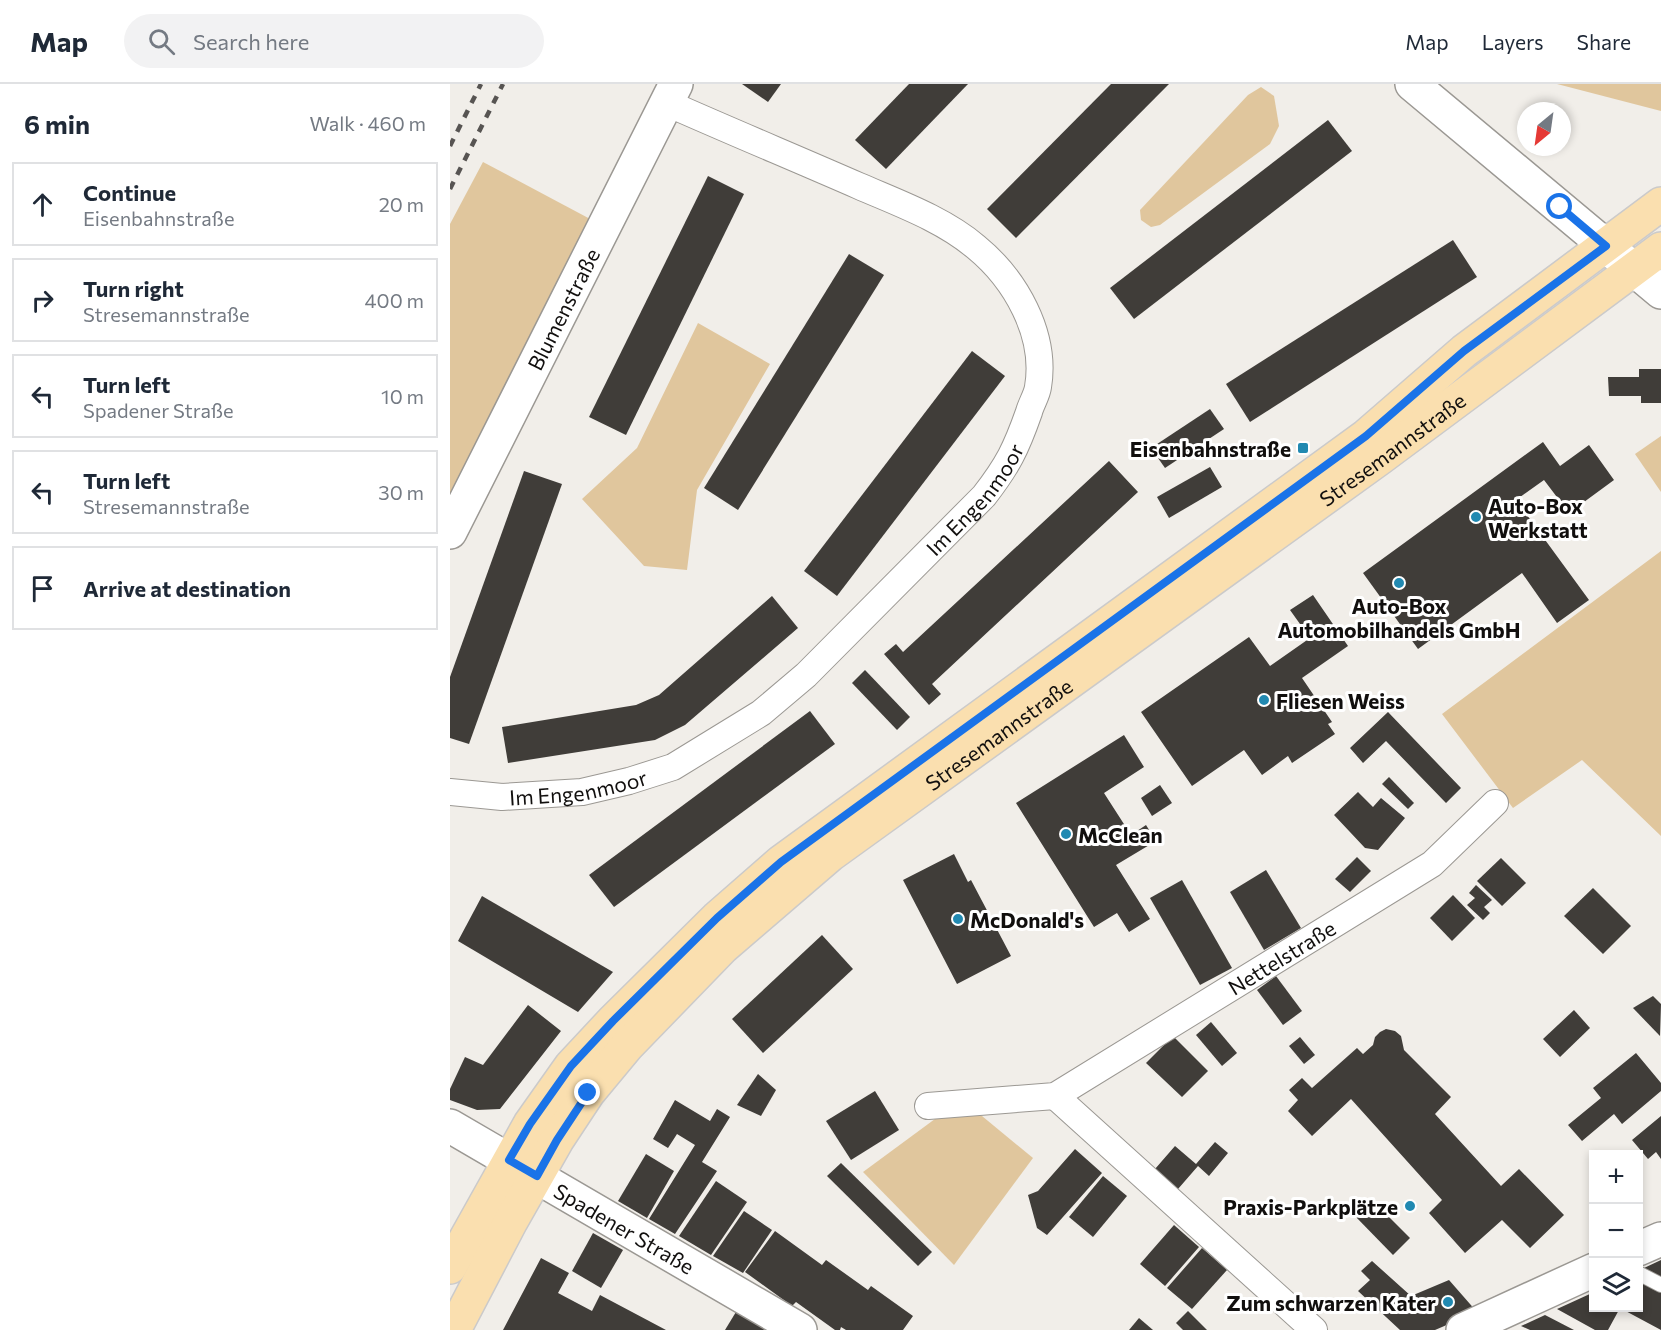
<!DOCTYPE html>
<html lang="en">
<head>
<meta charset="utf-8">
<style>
  :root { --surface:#fff; --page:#f2f2f3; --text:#1f2937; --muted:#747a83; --line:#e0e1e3 }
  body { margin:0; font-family:Commissioner,sans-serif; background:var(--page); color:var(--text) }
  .controls { position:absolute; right:18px; bottom:18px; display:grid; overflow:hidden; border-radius:0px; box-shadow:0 3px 9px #0003 }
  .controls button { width:54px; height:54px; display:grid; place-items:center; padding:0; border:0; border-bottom:2px solid var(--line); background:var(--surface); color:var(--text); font:30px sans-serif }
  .compass { position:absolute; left:1067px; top:18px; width:54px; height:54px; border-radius:50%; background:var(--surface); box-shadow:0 3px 9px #0003; rotate:209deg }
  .stop { position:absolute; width:18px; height:18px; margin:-14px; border:4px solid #1a73e8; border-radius:50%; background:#fff }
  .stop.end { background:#1a73e8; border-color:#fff; box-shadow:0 2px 6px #0008 }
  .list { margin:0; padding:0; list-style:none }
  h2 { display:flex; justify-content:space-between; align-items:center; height:78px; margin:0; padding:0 24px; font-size:26px }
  h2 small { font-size:20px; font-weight:400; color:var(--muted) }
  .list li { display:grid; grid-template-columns:39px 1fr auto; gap:18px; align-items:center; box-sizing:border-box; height:84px; margin:0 12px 12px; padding:0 12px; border:2px solid var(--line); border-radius:0px }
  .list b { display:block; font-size:22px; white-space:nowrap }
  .list p { margin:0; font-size:20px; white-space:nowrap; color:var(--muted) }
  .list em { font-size:20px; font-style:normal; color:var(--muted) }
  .icon { flex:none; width:33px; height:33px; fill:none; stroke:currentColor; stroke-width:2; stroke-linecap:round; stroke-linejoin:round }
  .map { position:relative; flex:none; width:1211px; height:1246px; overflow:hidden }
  header { display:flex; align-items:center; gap:36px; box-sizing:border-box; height:84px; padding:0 30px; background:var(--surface); border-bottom:2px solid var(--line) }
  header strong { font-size:28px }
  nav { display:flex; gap:33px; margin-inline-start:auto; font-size:21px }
  .search { width:420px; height:54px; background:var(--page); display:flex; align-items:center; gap:15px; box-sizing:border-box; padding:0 21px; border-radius:33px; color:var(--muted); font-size:22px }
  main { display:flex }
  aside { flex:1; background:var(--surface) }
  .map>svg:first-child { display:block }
</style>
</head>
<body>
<header>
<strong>Map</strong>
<div class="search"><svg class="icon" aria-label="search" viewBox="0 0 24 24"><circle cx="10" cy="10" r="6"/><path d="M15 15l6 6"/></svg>Search here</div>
<nav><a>Map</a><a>Layers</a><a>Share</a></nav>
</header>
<main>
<aside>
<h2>6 min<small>Walk · 460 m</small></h2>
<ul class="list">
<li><svg class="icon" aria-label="ahead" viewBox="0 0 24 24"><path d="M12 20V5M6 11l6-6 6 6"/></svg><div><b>Continue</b><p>Eisenbahnstraße</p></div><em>20 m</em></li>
<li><svg class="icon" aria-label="right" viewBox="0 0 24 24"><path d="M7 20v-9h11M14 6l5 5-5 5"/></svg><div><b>Turn right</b><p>Stresemannstraße</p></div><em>400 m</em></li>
<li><svg class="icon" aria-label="left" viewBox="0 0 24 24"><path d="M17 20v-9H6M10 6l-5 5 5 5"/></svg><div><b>Turn left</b><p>Spadener Straße</p></div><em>10 m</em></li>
<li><svg class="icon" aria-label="left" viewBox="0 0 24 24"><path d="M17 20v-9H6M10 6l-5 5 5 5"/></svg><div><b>Turn left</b><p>Stresemannstraße</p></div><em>30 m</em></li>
<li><svg class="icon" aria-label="arrive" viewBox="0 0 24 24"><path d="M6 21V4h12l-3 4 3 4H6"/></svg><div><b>Arrive at destination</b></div></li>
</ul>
</aside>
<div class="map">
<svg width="1211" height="1246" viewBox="0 0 1211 1246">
  <rect width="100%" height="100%" fill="#f1eee9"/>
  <g fill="#e0c69d">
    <path d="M1107,0h104v27z"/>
    <path d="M811,3l13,9 5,30 -9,18 -110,81 -9,2 -10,-7 -1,-10 108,-115z"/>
    <path d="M33,78l109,58 -142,291v-287z"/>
    <path d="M248,239l72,41 -73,126 -10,80 -43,-4 -62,-67 55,-51z"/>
    <path d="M1211,352v56l-26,-38z"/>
    <path d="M1211,467v285l-79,-76 -69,48 -71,-94z"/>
    <path d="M489,1032h43l51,42 -79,107 -91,-93z"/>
  </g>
  <g fill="#403d39">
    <path d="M292,0h39l-13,18z"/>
    <path d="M459,0h59l-82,85 -31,-29z"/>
    <path d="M661,0h58l-153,154 -29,-29z"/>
    <path d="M878,36l24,31 -218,168 -24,-31z"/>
    <path d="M258,92l36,18 -118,241 -37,-18z"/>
    <path d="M1003,156l24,37 -227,145 -24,-38z"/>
    <path d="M399,170l35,21 -146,235 -34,-22z"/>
    <path d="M522,267l33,25 -168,220 -33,-25z"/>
    <path d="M1189,285h22v34h-20v-7h-32l-1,-19h31z"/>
    <path d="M760,325l14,20 -59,39 -14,-20z"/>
    <path d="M1093,358l17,24 29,-21 25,35 -45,33 -25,-33 -28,20 73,100 -32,23 -35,-50 -104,76 -55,-76z"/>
    <path d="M659,377l29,31 -206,192 9,10 -12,11 -45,-51 12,-10 7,8z"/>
    <path d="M760,383l12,20 -53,31 -12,-21z"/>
    <path d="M74,387l38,13 -93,260 -19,-6v-61z"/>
    <path d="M863,511l35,51 -46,32 30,44 -4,2 7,10 -43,29 -4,-7 -26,19 -18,-25 -52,36 -51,-74 108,-75 21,29 40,-28 -20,-28z"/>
    <path d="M322,512l26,32 -113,97 -30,15 -147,23 -6,-36 134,-22 23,-10z"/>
    <path d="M415,586l45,47 -13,13 -45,-47z"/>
    <path d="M360,627l25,33 -221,163 -25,-32z"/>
    <path d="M938,628l73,76 -15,15 -60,-62 -23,22 -13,-15z"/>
    <path d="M674,651l20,32 -40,26 27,42 15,-10 10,16 -40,24 34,54 -21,13 -12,-19 -23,14 -78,-124z"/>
    <path d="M939,693l25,26 -6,6 -26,-25z"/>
    <path d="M710,701l12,18 -20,13 -11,-18z"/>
    <path d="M908,708l15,15 8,-9 24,20 -27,32 -13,-2 -31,-33z"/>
    <path d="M504,770l14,28 3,-2 40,76 -54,28 -54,-104z"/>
    <path d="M907,773l14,14 -21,21 -15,-13z"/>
    <path d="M1051,774l25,25 -24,23 -25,-25z"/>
    <path d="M816,786l35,58 -37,22 -34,-58z"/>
    <path d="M732,796l50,88 -32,17 -50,-87z"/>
    <path d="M1026,801l16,15 -8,7 6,6 -7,7 -16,-15 8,-7 -6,-5z"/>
    <path d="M1143,804l38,38 -28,28 -39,-38z"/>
    <path d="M1003,811l22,23 -23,23 -22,-23z"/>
    <path d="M32,812l131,76 -35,40 -120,-71z"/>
    <path d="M372,851l31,34 -90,84 -31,-34z"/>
    <path d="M826,892l26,35 -19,14 -26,-35z"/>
    <path d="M1203,912l8,8 -1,32 -27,-28z"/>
    <path d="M78,921l33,26 -61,78 -23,1 -27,-10v-11l15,-32 18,8z"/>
    <path d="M1124,926l16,18 -30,29 -17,-18z"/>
    <path d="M761,938l26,31 -15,13 -26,-31z"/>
    <path d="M936,945l9,2 6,5 3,14 47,47 -16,17 66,72 18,-17 45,46 -34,33 -28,-28 -37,33 -36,-40 13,-13 -91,-101 -39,37 -24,-25 10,-11 -9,-10 13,-12 10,10 45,-40 6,6 10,-9 2,-8 5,-5z"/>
    <path d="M723,952l35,35 -26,26 -36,-34z"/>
    <path d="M850,953l15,18 -11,9 -15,-18z"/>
    <path d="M1186,969l25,30v8l-39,33 -8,-10 -32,27 -14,-16 33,-27 -8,-10z"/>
    <path d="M308,990l18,16 -15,26 -24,-11z"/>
    <path d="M425,1007l24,39 -48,30 -25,-39z"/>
    <path d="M225,1016l35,21 7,-12 13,8 -28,45 15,9 -42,63 -26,-15 46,-74 -18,-11 -9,14 -15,-9z"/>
    <path d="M1211,1032v43l-5,-7 -8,7 -16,-19z"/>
    <path d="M765,1058l13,11 -19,23 -11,-10 -20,23 -23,-20 20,-23 21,18z"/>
    <path d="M625,1065l27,24 -55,62 -10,-7 -9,-33 10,-4z"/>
    <path d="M196,1070l28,17 -27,47 -29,-17z"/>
    <path d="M391,1079l91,89 -14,14 -91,-90z"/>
    <path d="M653,1092l24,20 -34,41 -24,-20z"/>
    <path d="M266,1097l31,21 -36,53 -32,-19z"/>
    <path d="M920,1114l40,40 -17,17 -39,-40z"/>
    <path d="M294,1127l28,19 -29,43 -30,-17z"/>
    <path d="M724,1141l25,22 -34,39 -25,-22z"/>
    <path d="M325,1147l47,34 4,-5 42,30 3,-4 42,30 -10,14h-57l-5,-3 -1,3h-5l-39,-28 -4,4 -47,-34z"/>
    <path d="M143,1149l30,17 -22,38 -29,-17z"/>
    <path d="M752,1164l25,22 -35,39 -25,-21z"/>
    <path d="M91,1174l28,15 -11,20 34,18 8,-16 66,35h-163z"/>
    <path d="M1211,1176v17l-17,-9z"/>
    <path d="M922,1177l39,35 38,-16 28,32 -42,18h-35l-42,-39 12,-11 -9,-9z"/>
    <path d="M1188,1196l23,12v38l-41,-22 -12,22h-13l-38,-21 35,-16 1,1v14h45z"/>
    <path d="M289,1223l29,17 -4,6h-39z"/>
    <path d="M738,1227l19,19h-24l-7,-7z"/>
    <path d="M1095,1231l29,15h-44l-9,-4z"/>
    <path d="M689,1234l14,12h-24z"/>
  </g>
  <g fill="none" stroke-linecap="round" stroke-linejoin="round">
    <g stroke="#9b9893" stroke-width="16">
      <path id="service" d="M1188,1189l23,12"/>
    </g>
    <g stroke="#9b9893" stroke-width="28">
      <g id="minor">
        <path id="s1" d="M0,708l52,5 80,-5 47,-11 44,-14 88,-54 45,-38 178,-179c24,-31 32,-47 45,-84 2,-8 8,-17 9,-25 9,-53 -23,-108 -62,-140 -33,-28 -78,-44 -117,-61 -64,-28 -129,-55 -192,-83"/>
        <path d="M605,1012l259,234"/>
        <path id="s2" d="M478,1022l127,-10 377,-232 63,-61"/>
      </g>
    </g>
    <g stroke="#9b9893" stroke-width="36">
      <g id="tertiary">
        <path d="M962,0l249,208"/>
        <path id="s3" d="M0,448l226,-448"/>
        <path id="s4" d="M0,1042l350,204"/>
        <path d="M1188,1165l23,-10"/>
        <path d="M1013,1246l131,-60"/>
      </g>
    </g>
    <g stroke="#cbcaca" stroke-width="36">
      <g id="primary">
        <path d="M0,1183l80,-143 41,-58 42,-45 104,-103 64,-56 585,-426 98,-85 197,-147"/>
        <path id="s5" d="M4,1246l57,-109 46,-81 31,-47 39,-47 96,-99 107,-92 550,-397 281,-209"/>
      </g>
    </g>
    <use href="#service" stroke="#fff" stroke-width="14"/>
    <use href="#minor" stroke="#fff" stroke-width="26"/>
    <use href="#tertiary" stroke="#fff" stroke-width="33"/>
    <use href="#primary" stroke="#fadfaf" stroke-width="33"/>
    <g stroke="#575452" stroke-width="4.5" stroke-dasharray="8 8" stroke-linecap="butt">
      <path d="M0,62l31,-62"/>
      <path d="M0,105l53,-105"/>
    </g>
  </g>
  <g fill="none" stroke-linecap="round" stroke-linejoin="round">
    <path stroke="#1a73e8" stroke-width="8" d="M138,1009l-31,47 -20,36 -28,-16 21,-36 41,-58 42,-45 104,-103 64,-56 585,-426 98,-85 142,-105 -46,-39"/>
  </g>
  <g fill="#2189b1" stroke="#fff" stroke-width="2">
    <rect x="847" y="358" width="12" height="12" rx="3"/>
    <circle cx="1026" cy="433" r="6"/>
    <circle cx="949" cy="499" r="6"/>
    <circle cx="814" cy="616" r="6"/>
    <circle cx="616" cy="750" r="6"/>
    <circle cx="508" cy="835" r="6"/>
    <circle cx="960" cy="1122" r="6"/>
    <circle cx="998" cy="1218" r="6"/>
  </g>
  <g text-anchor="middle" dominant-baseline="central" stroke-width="6" stroke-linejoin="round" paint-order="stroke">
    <g font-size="21" fill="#110f0e" stroke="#fff">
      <text stroke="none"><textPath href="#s3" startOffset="250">Blumenstraße</textPath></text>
      <text stroke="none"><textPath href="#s5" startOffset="1306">Stresemannstraße</textPath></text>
      <text stroke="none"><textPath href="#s1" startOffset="633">Im Engenmoor</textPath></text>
      <text stroke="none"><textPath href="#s5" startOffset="820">Stresemannstraße</textPath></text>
      <text stroke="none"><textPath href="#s1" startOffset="129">Im Engenmoor</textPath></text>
      <text stroke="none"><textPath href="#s2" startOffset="393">Nettelstraße</textPath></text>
      <text stroke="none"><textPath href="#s4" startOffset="202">Spadener Straße</textPath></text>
    </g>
    <g font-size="21" font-weight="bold" fill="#110f0e" stroke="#fff" text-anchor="start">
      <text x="841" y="364" text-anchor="end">Eisenbahnstraße</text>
      <text x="1038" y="421">Auto-Box<tspan x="1038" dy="24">Werkstatt</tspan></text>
      <text x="949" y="521" text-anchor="middle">Auto-Box<tspan x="949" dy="24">Automobilhandels GmbH</tspan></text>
      <text x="826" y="616">Fliesen Weiss</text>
      <text x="628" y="750">McClean</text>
      <text x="520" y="835">McDonald's</text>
      <text x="948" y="1122" text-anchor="end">Praxis-Parkplätze</text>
      <text x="986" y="1218" text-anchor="end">Zum schwarzen Kater</text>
    </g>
  </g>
</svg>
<div class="controls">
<button>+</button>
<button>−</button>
<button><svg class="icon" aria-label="layers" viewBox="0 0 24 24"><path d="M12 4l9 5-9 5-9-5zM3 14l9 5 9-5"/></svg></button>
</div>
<svg class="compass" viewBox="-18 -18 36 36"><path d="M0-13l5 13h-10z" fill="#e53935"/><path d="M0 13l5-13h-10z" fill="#747a83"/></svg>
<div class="stop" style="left:1110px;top:123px"></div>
<div class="stop end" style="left:138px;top:1009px"></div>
</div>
</main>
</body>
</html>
